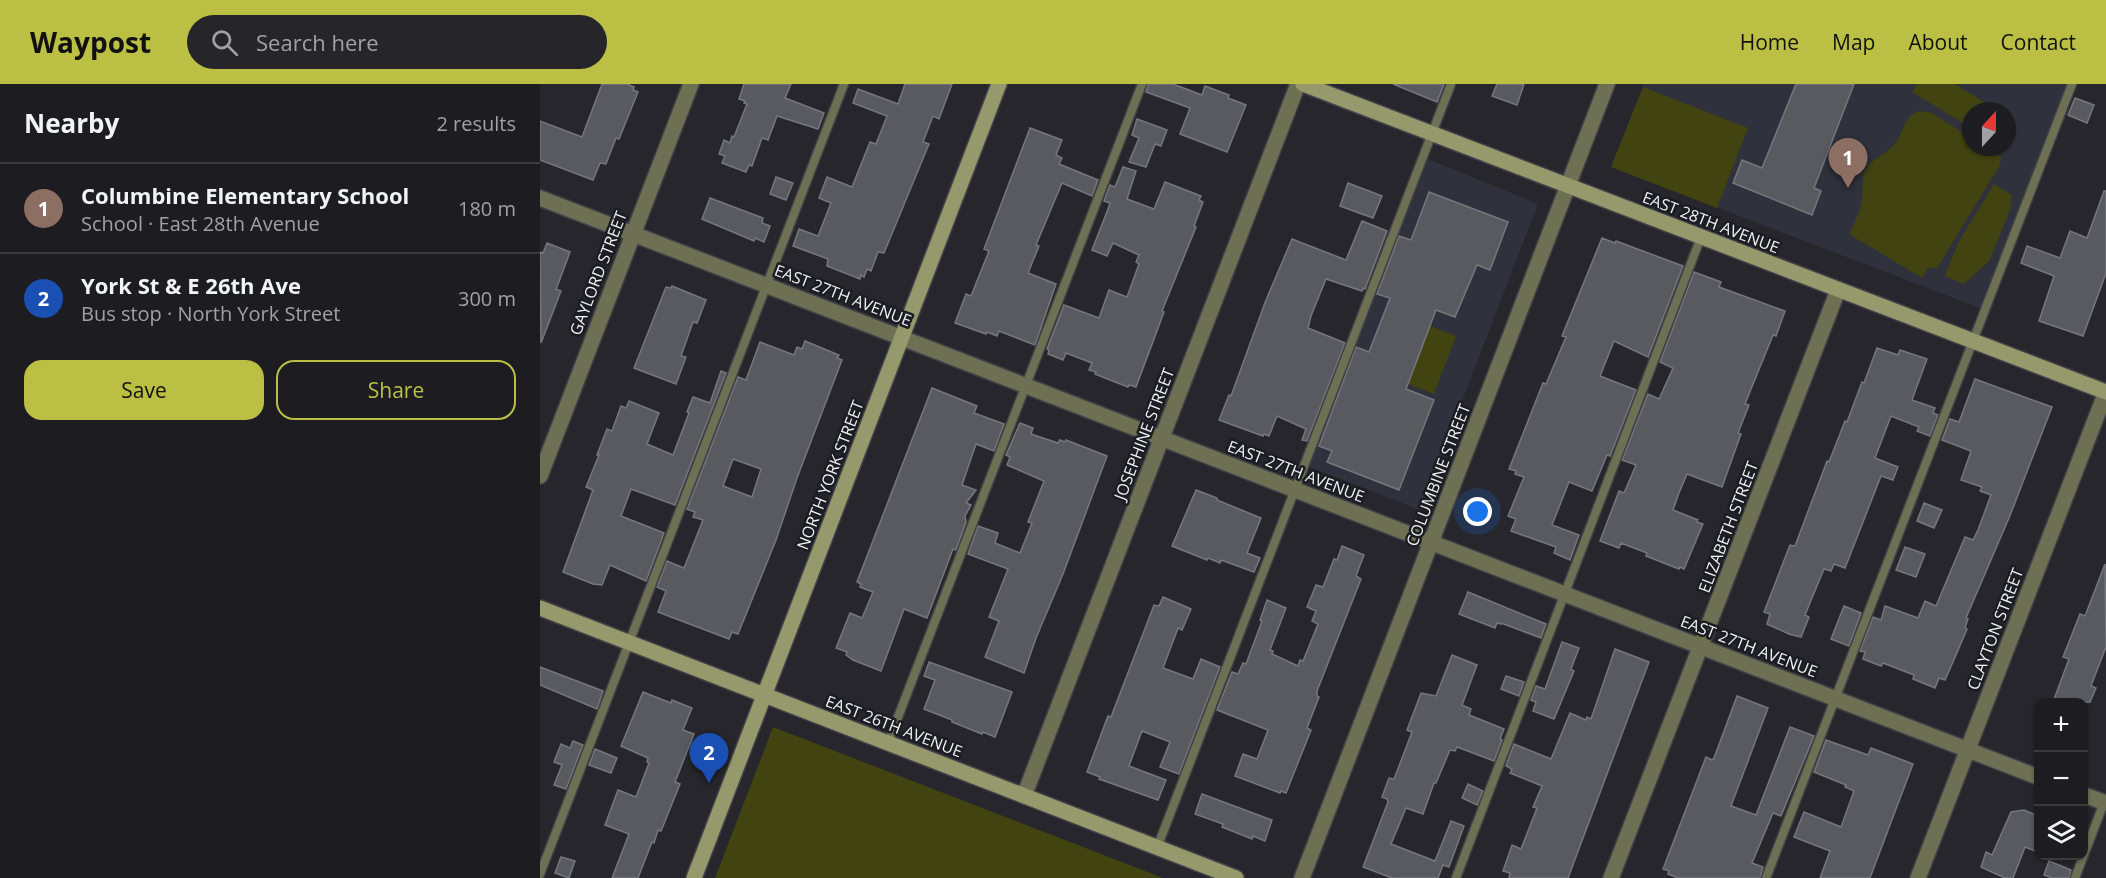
<!DOCTYPE html>
<html lang="en">
<head>
<meta charset="utf-8">
<style>
  :root { --surface:#1c1c21; --page:#25252a; --text:#f1f3f6; --muted:#a0a1a5; --line:#3a3a3f; --accent:#bbc044 }
  body { margin:0; font-family:"Open Sans",sans-serif; background:var(--page); color:var(--text) }
  .controls { position:absolute; right:18px; bottom:18px; display:grid; overflow:hidden; border-radius:12px; box-shadow:0 2px 4px #0004 }
  .controls button { width:54px; height:54px; display:grid; place-items:center; padding:0; border:0; border-bottom:2px solid var(--line); background:var(--surface); color:var(--text); font:30px sans-serif }
  .compass { position:absolute; left:1422px; top:18px; width:54px; height:54px; border-radius:50%; background:var(--surface); box-shadow:0 2px 4px #0004; rotate:21deg }
  .you { position:absolute; left:938px; top:428px; width:21px; height:21px; margin:-15px; border:4px solid #fff; border-radius:50%; background:#1a73e8; box-shadow:0 0 0 9px #1a73e833 }
  .badge { display:grid; place-items:center; width:39px; height:39px; border-radius:50%; background:var(--accent); color:#fff; font-size:20px; font-weight:700 }
  .pin { position:absolute; translate:-50% -50px; filter:drop-shadow(0 2px 3px #0008) }
  .pin::after { content:''; position:absolute; top:32px; width:21px; height:18px; background:inherit; clip-path:polygon(0 0,100% 0,50% 100%) }
  .list { margin:0; padding:0; list-style:none }
  h2 { display:flex; justify-content:space-between; align-items:center; height:78px; margin:0; padding:0 24px; font-size:26px }
  h2 small { font-size:20px; font-weight:400; color:var(--muted) }
  .list li { display:grid; grid-template-columns:39px 1fr auto; gap:18px; align-items:center; box-sizing:border-box; height:90px; padding:0 24px; border-top:2px solid var(--line) }
  .list b { display:block; font-size:22px; white-space:nowrap }
  .list p { margin:0; font-size:20px; white-space:nowrap; color:var(--muted) }
  .list em { font-size:20px; font-style:normal; color:var(--muted) }
  .actions { display:flex; gap:12px; padding:18px 24px }
  .actions a { flex:1; padding:14px 0; border:2px solid var(--accent); border-radius:18px; text-align:center; font-size:21px; color:var(--accent) }
  .actions .main { background:var(--accent); color:#111 }
  .icon { flex:none; width:33px; height:33px; fill:none; stroke:currentColor; stroke-width:2; stroke-linecap:round; stroke-linejoin:round }
  .map { position:relative; flex:none; width:1566px; height:794px; overflow:hidden }
  header { display:flex; align-items:center; gap:36px; box-sizing:border-box; height:84px; padding:0 30px; background:var(--accent); color:#111 }
  header strong { font-size:28px }
  nav { display:flex; gap:33px; margin-inline-start:auto; font-size:21px }
  .search { width:420px; height:54px; background:var(--page); display:flex; align-items:center; gap:15px; box-sizing:border-box; padding:0 21px; border-radius:33px; color:var(--muted); font-size:22px }
  main { display:flex }
  aside { flex:1; background:var(--surface) }
  .map>svg:first-child { display:block }
</style>
</head>
<body>
<header>
<strong>Waypost</strong>
<div class="search"><svg class="icon" aria-label="search" viewBox="0 0 24 24"><circle cx="10" cy="10" r="6"/><path d="M15 15l6 6"/></svg>Search here</div>
<nav><a>Home</a><a>Map</a><a>About</a><a>Contact</a></nav>
</header>
<main>
<aside>
<h2>Nearby<small>2 results</small></h2>
<ul class="list">
<li><span class="badge" style="background:#8d6e63">1</span><div><b>Columbine Elementary School</b><p>School · East 28th Avenue</p></div><em>180 m</em></li>
<li><span class="badge" style="background:#1a4fb4">2</span><div><b>York St &amp; E 26th Ave</b><p>Bus stop · North York Street</p></div><em>300 m</em></li>
</ul>
<div class="actions"><a class="main">Save</a><a>Share</a></div>
</aside>
<div class="map">
<svg width="1566" height="794" viewBox="0 0 1566 794">
  <rect width="100%" height="100%" fill="#26262c"/>
  <g fill="#2f313c" fill-rule="evenodd">
    <path d="M1104,0h428l-87,226 -374,-143zM1431,27h36v36h-36z"/>
    <path d="M883,73l115,47 -118,306 -116,-45z"/>
  </g>
  <g fill="#414310">
    <path d="M1377,0h38l37,23 -3,4h-18v17l-59,-36z"/>
    <path d="M1103,3l105,41 -31,80 -106,-41z"/>
    <path d="M1380,27l12,2 39,25v9h15l15,10 -1,8 -63,103h-9l-6,10 -73,-44c6,-11 11,-23 13,-35 2,-10 -1,-19 3,-28 6,-13 23,-17 31,-29 9,-13 7,-26 24,-31z"/>
    <path d="M1454,100l18,11 -1,12 -21,53 -26,24 -19,-8 13,-33z"/>
    <path d="M890,242l26,10 -22,58 -26,-10z"/>
    <path d="M233,643l390,151h-448z"/>
  </g>
  <g fill="#595a60" stroke="#76777e" stroke-width="1.5" fill-rule="evenodd">
    <path d="M62,0h25l7,3 -1,3 5,2 -19,47 -3,-1 -10,26 -6,-1 -7,17 -53,-20v-39l42,16z"/>
    <path d="M204,0h47l-6,14 39,15 -6,16 -41,-13 -9,24 -6,-2 -10,28 -3,-1 -3,7 -24,-9 3,-7 -6,-2 5,-14 6,3 2,-7 2,1 13,-33 -3,-1 1,-2 -6,-2z"/>
    <path d="M365,0h47l-13,35 -6,-3 -10,26 6,2 -45,109 -6,-1 -7,19 -4,-2 -3,8 -3,-2 -1,4 -33,-13 1,-7 -35,-13 6,-17 19,7 13,-33 -12,-5 8,-21 25,10 18,-45 6,2 11,-28 -34,-13 5,-14 40,15z"/>
    <path d="M608,0h25l29,11 3,-9 24,9 -1,3 18,7 -19,47 -47,-18 10,-26 -44,-16z"/>
    <path d="M853,0h51l-7,18z"/>
    <path d="M957,0h27l-7,21 -25,-9z"/>
    <path d="M1256,0h58l-40,104 7,3 -9,24 -79,-32 9,-23 20,8z"/>
    <path d="M1535,14l19,7 -7,18 -19,-8z"/>
    <path d="M597,35l30,11 -6,16 -6,-2 -9,23 -17,-5 10,-24 -7,-3z"/>
    <path d="M490,44l32,12 -6,15 6,3 -3,6 39,16 -6,16 -30,-13 -26,62 3,1 -11,27 28,11 -21,61 -36,-14 -2,5 -10,-4 -1,2 -31,-11 11,-29 5,2 18,-45 -5,-2z"/>
    <path d="M583,83l13,4 -9,28 27,10 11,-27 36,14 -2,4 4,2 -9,24 2,1 -34,84 2,1 -28,75 -7,-2 -1,2 -33,-13 1,-2 -7,-2 3,-7 -26,-10 -3,7 -15,-6 1,-4 -2,-1 17,-44 35,13 10,-28 18,7 12,-33 -3,-2 3,-7 -26,-12 -6,13 -15,-6 16,-41 2,-6 -6,-2 6,-16 5,2z"/>
    <path d="M236,93l17,6 -7,17 -16,-6z"/>
    <path d="M808,99l34,13 -9,22 -33,-12z"/>
    <path d="M1564,107h2v82l-23,63 -44,-15 15,-45 -33,-13 6,-17 33,12 10,-27 17,7z"/>
    <path d="M889,108l79,30 -18,48 -13,-5 -22,52 -19,-7 -30,79 28,11 -35,90 -72,-28 5,-11 -13,-5 37,-99 13,5 21,-54 -13,-4 22,-58 12,4z"/>
    <path d="M170,114l53,20 -1,5 8,3 -6,16 -9,-4 -1,3 -52,-22z"/>
    <path d="M822,137l25,10 -22,58 -2,-1 -1,3 -36,-12 -15,37 -3,12 37,15 -38,98 -5,-1 4,-11 -29,-13 -8,20 -5,-2 -1,2 -44,-16 10,-25 2,1 35,-96 26,-61 54,21z"/>
    <path d="M1062,154l13,5 1,-2 67,25 -35,91 -34,-16 -14,35 36,14 -26,66 -3,-1 -15,36 -23,-9 -17,43 27,10 -9,25 -16,-7 2,-6 -45,-16 5,-12 -8,-3 16,-39 -9,-3 1,-3 -7,-2 34,-86 3,1 20,-47 -4,-1z"/>
    <path d="M7,159l23,9 -13,35 -1,2 5,2 -20,52 -1,-91 3,1z"/>
    <path d="M1154,188l27,10 -2,5 66,24 -9,25 -3,-1 -28,69 4,1 -11,28 3,1 -19,53 -35,-13 -8,19 -6,17 25,10 -1,2 6,2 -19,45 -4,-2 -1,2 -33,-13 1,-3 -26,-10 -2,5 -19,-7 19,-50 5,2 12,-28 -14,-5 26,-66 11,5 14,-31 -13,-6z"/>
    <path d="M132,202l34,14 -9,23 -4,-1 -12,34 5,1 -10,27 -42,-16 32,-81 5,1z"/>
    <path d="M265,257l34,14 -2,3 5,2 -45,118 -21,62 -38,94 -6,-2 -3,7 -71,-27 8,-21 -9,-4 10,-26 17,7 19,-48 -10,-3 2,-5 -8,-3 51,-132 8,3 14,-38 34,13 3,-8 5,2zM193,375l28,10 -9,28 -29,-11z"/>
    <path d="M1337,264l21,7 2,-5 27,9 -15,41 23,8 -2,5 5,2 -8,21 -13,-5 2,-4 -28,-11 -16,42 23,9 -5,13 -12,-4 -36,92 -11,-4 -3,7 -7,-2 -19,46 4,2 -8,20 -12,-3 -22,-10 3,-10 -6,-2 26,-67 5,1 32,-85 2,1 16,-41 2,1 15,-40 2,1z"/>
    <path d="M181,287l5,2 -51,132 -44,-16 -10,27 43,17 -18,48 -36,-16 -8,20 -9,-1 -30,-12 30,-82 -7,-3 13,-32h-2l10,-26 5,2 9,-25 5,2 3,-7 30,12 -12,31 26,11 16,-42 -2,-1 6,-15 17,6z"/>
    <path d="M1435,295l77,28 -43,111 -43,100 2,1 -3,9 2,1 -11,26 -11,25 -6,-2 -4,10 -22,-9 1,-4 -31,-12 -2,3 -18,-7 2,-7 -5,-1 13,-34 8,3 4,-14 33,12 7,-17 11,5 29,-69 8,3 5,-10 13,-35 -11,-4 2,-4 -21,-7 10,-29 -29,-11 8,-21 9,3z"/>
    <path d="M392,304l45,18 -3,7 30,11 -10,27 -18,-7 -14,41 14,5 -10,13 5,2 -6,11 1,6 -10,28 -3,-1 -26,69 -23,-9 -23,62 -28,-11 -7,-5 1,-3 -11,-4 14,-35 12,5 11,-26 -13,-5 1,-3 -4,-2z"/>
    <path d="M480,339l13,5 -2,6 27,9 2,-3 5,2 1,-2 41,16 -44,118 -27,64 -12,35 -39,-16 14,-36 -10,-4 19,-48 -40,-15 10,-28 20,7 -3,10 25,10 12,-30 -4,-1 16,-41 -37,-16 3,-8 -4,-2z"/>
    <path d="M656,406l21,8v2l44,18 -14,35 13,5 -6,14 -33,-12 -1,3 -12,-5 -1,2 -35,-14z"/>
    <path d="M1384,419l18,7 -8,18 -17,-7z"/>
    <path d="M802,462l22,9 -8,21 5,3 -44,112v5l2,1 -12,31 4,2 -25,63 -5,-2 -1,2 -45,-17 8,-22 14,5 11,-29 -51,-20 15,-38 6,2 5,-11 3,1 16,-43 -2,-1 7,-20 19,8 -16,42 3,1 -1,3 26,12 2,-6 3,1 15,-37 -6,-3 4,-10 -9,-4 9,-22 7,2 11,-28 3,1z"/>
    <path d="M1365,463l20,7 -9,23 -20,-7z"/>
    <path d="M1565,480l1,83 -15,39 5,2 -6,14h-37l16,-43 -6,-2 17,-43 5,2z"/>
    <path d="M928,508l78,32 -5,14 -40,-15v1l-4,-1 -2,5 -36,-14z"/>
    <path d="M623,513l28,12 -9,21 -4,-2 -15,40 30,11 8,-20 19,8 -41,107 -19,-7 10,-25 -28,-11 -13,35 37,14 -8,20 -59,-21 1,-2 -13,-5 21,-56 3,1 43,-112 5,1z"/>
    <path d="M1304,522l17,7 -12,33 -18,-7z"/>
    <path d="M1022,558l17,6 -8,21 3,2 -20,48 -21,-8 3,-9 -5,-2 5,-14 9,3z"/>
    <path d="M1075,565l34,13 -81,216h-59l1,-5 -7,-2 9,-26 9,4 16,-41 -4,-1 9,-21 -32,-13 2,-4 -6,-3 8,-22 37,15 19,-46 16,7 1,-3 4,2z"/>
    <path d="M912,571l25,10 -15,40 9,4 -2,6 35,14 -4,10 2,1 -8,21 -37,-14 -2,4 -5,-1 -14,33h-2l-11,31 -17,-6 -15,36 44,17 16,-40 13,5 -15,41 -6,-2 -5,13h-46l-29,-11 25,-65 -1,-3 -5,-2 7,-19 5,1 18,-47 -5,-2 14,-37 15,3z"/>
    <path d="M389,578l83,30 -17,45 -12,-5 -1,2 -30,-12v-2l-28,-11 11,-29 -11,-4z"/>
    <path d="M0,583l63,24 -6,18 -57,-24z"/>
    <path d="M966,592l18,6 -5,14 -18,-7z"/>
    <path d="M103,608l28,11 1,-3 20,8 -9,22 11,4 -19,48 5,2 -19,47 -3,-1 -4,13 -2,-1 -14,36h-26l17,-44 -24,-9 13,-35 18,7 13,-34 -2,-1 1,-4 -27,-12z"/>
    <path d="M1197,612l31,12 -37,98 25,9 34,-88 24,9 -33,80 -8,-3 -21,50 11,4 -3,11h-82l-10,-4 1,-3 -6,-2 43,-112 6,3 2,-2z"/>
    <path d="M1286,656l42,15 3,-7 42,16 -43,114h-50l10,-27 -36,-14 10,-25 37,15 13,-36 -9,-4 1,-2 -32,-13z"/>
    <path d="M33,657l10,4 -17,44 -12,-4 8,-20 -8,-3 7,-18 9,4z"/>
    <path d="M55,665l22,9 -6,15 -22,-8z"/>
    <path d="M928,700l15,7 -6,14 -15,-7z"/>
    <path d="M662,710l70,26 -7,21 -12,-5 -1,3 -30,-12 1,-3 -28,-10z"/>
    <path d="M1484,726l14,6v36l-13,-5 -12,31h-8l-24,-11 5,-15 6,3 19,-43z"/>
    <path d="M21,773l14,4 -6,17 -14,-5z"/>
    <path d="M1509,777l22,9 -2,8h-17l-8,-3z"/>
  </g>
  <g fill="none" stroke-linecap="round" stroke-linejoin="round">
    <g stroke="#424248" stroke-width="11">
      <g id="lane">
        <path d="M348,659l254,-659"/>
        <path d="M617,764l294,-764"/>
        <path d="M0,790l304,-790"/>
        <path d="M916,794l245,-641"/>
        <path d="M1226,794l306,-794"/>
        <path d="M1535,794l30,-78"/>
      </g>
    </g>
    <g stroke="#424248" stroke-width="18">
      <g id="street">
        <path d="M0,114l1498,579"/>
        <path d="M0,392l151,-392"/>
        <path d="M1544,711l22,8"/>
        <path d="M484,712l274,-712"/>
        <path d="M762,794l305,-794"/>
        <path d="M1071,794l227,-588"/>
        <path d="M1378,794l188,-486"/>
      </g>
    </g>
    <g stroke="#424248" stroke-width="18">
      <g id="secondary">
        <path d="M763,0l803,308"/>
        <path d="M0,524l696,270"/>
        <path d="M154,794l305,-794"/>
      </g>
    </g>
    <use href="#lane" stroke="#6e7054" stroke-width="8"/>
    <use href="#street" stroke="#6e7054" stroke-width="15"/>
    <use href="#secondary" stroke="#96996c" stroke-width="15"/>
  </g>
  <g text-anchor="middle" dominant-baseline="central" stroke-width="5" stroke-linejoin="round" paint-order="stroke">
    <g font-size="16" fill="#f0f1f5" stroke="#1c1d22">
      <text transform="translate(1171 138) rotate(21)">EAST 28TH AVENUE</text>
      <text transform="translate(58 189) rotate(-69)">GAYLORD STREET</text>
      <text transform="translate(303 211) rotate(21)">EAST 27TH AVENUE</text>
      <text transform="translate(604 350) rotate(-69)">JOSEPHINE STREET</text>
      <text transform="translate(756 387) rotate(21)">EAST 27TH AVENUE</text>
      <text transform="translate(290 391) rotate(-69)">NORTH YORK STREET</text>
      <text transform="translate(898 391) rotate(-69)">COLUMBINE STREET</text>
      <text transform="translate(1188 443) rotate(-69)">ELIZABETH STREET</text>
      <text transform="translate(1455 545) rotate(-69)">CLAYTON STREET</text>
      <text transform="translate(1209 562) rotate(21)">EAST 27TH AVENUE</text>
      <text transform="translate(354 642) rotate(21)">EAST 26TH AVENUE</text>
    </g>
  </g>
</svg>
<div class="controls">
<button>+</button>
<button>−</button>
<button><svg class="icon" aria-label="layers" viewBox="0 0 24 24"><path d="M12 4l9 5-9 5-9-5zM3 14l9 5 9-5"/></svg></button>
</div>
<svg class="compass" viewBox="-18 -18 36 36"><path d="M0-13l5 13h-10z" fill="#e53935"/><path d="M0 13l5-13h-10z" fill="#a0a1a5"/></svg>
<div class="you"></div>
<div class="pin badge" style="left:1308px;top:104px;background:#8d6e63">1</div>
<div class="pin badge" style="left:169px;top:699px;background:#1a4fb4">2</div>
</div>
</main>
</body>
</html>
